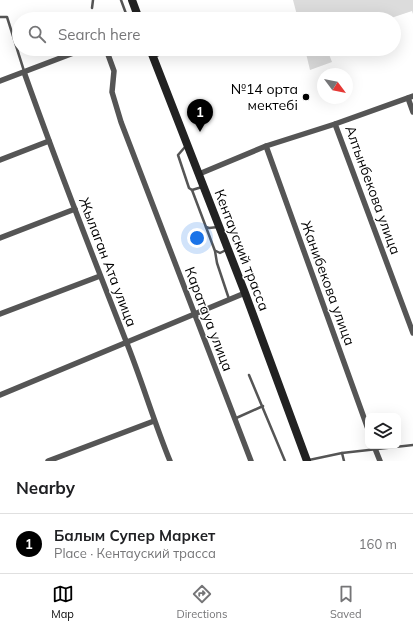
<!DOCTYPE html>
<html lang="en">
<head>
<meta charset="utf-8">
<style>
  :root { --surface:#fff; --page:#f2f2f2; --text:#202124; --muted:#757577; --line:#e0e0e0; --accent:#000 }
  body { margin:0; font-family:Mulish,sans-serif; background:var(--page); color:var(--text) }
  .controls { position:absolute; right:12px; bottom:12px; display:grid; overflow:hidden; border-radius:8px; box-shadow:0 4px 16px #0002 }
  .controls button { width:36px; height:36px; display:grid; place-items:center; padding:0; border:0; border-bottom:1px solid var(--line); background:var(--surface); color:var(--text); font:20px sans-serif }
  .compass { position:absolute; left:317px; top:68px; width:36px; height:36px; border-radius:50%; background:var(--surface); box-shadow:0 4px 16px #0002; rotate:122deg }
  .you { position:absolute; left:197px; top:238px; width:14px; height:14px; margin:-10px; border:3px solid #fff; border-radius:50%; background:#1a73e8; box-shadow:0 0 0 6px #1a73e833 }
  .badge { display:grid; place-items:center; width:26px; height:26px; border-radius:50%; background:var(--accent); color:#fff; font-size:13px; font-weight:700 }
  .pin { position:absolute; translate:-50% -33px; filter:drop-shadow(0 1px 2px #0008) }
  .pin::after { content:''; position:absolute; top:21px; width:14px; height:12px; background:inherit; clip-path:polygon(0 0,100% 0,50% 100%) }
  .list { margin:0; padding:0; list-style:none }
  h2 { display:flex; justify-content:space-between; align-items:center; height:52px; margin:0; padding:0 16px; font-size:17px }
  h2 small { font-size:13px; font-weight:400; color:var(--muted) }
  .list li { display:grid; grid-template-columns:26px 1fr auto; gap:12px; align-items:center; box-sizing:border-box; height:60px; padding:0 16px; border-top:1px solid var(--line) }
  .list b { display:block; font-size:15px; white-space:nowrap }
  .list p { margin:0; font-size:13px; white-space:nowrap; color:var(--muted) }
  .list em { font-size:13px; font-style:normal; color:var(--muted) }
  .icon { flex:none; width:22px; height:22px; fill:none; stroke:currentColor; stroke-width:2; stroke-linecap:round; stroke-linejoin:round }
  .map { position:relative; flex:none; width:413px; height:461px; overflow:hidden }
  .search { position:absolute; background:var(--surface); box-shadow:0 4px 16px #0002; left:12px; right:12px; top:12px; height:44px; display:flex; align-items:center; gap:10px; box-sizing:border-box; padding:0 14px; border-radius:22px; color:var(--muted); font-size:15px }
  .sheet { height:112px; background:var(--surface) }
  nav { display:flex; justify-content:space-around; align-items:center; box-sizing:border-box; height:56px; border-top:1px solid var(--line); background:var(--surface); font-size:11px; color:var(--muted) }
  nav a { display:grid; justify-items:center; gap:2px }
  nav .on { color:var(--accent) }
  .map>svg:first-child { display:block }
</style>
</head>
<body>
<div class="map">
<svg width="413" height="461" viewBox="0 0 413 461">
  <rect width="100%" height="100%" fill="#fff"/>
  <g fill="#dcdcdc">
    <path d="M293,0h120v14l-1,-3 -24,8h-90z"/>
    <path d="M305,49h22l5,13 -22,8z"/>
  </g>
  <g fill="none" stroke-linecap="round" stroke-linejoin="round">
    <g stroke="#555" stroke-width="2.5">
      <path d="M121,0l7,19"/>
      <path d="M92,8l1,-8"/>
      <path d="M140,15l10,2 4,2"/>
      <path d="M0,17h7l17,54"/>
      <path d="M155,57l9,-5 1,-3"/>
      <path d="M185,147l-7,8 11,33 3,2 10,-3"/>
      <path d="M192,190l23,61 2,12 12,36"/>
      <path d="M206,227l3,1 9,-1"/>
      <path d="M216,251l4,2 6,-3"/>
      <path d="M249,375l36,86"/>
      <path d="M234,419l29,-13"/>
      <path d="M342,453l2,8"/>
      <path d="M309,460l33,-7 71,-8"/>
    </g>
    <g stroke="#555" stroke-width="5.5">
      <path d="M106,49l8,22 -2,21 9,30 130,339"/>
      <path d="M24,72c32,90 67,180 102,269 16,40 28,81 44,120"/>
      <path d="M0,81l84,-32"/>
      <path d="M408,98l5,14"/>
      <path d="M335,124l78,209"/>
      <path d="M266,146l102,283"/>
      <path d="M0,160l49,-19"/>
      <path d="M199,174l67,-28 69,-22 78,-28"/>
      <path d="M0,238l75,-29"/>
      <path d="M0,314l100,-38"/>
      <path d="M0,395l245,-102"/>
      <path d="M374,446l6,15"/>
      <path d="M48,461l106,-40"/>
    </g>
    <g stroke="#222" stroke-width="8">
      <path d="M132,0l7,19"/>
      <path d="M150,49l95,244 62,168"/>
    </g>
  </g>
  <circle fill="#000" stroke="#fff" stroke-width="1.5" cx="306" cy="97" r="4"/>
  <g text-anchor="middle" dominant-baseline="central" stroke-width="3" stroke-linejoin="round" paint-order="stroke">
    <g font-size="14" fill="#000" stroke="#fff" text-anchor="end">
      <text x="298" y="89">№14 орта<tspan x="298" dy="16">мектебі</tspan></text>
    </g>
    <g font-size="14" fill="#000" stroke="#fff">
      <text transform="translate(373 190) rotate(70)">Алтынбекова улица</text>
      <text transform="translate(242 250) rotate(69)">Кентауский трасса</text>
      <text transform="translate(108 262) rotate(69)">Жылаган Ата улица</text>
      <text transform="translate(328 283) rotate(70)">Жанибекова улица</text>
      <text transform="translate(209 319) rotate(69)">Каратауа улица</text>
    </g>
  </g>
</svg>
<div class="controls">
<button><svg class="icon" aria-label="layers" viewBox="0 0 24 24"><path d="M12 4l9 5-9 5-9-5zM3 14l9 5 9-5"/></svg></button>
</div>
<svg class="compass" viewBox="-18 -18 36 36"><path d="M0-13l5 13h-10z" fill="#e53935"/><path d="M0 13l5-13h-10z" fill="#757577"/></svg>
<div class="you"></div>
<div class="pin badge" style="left:200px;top:132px">1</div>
<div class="search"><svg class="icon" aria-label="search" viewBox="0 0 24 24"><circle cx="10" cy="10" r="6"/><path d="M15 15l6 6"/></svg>Search here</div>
</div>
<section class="sheet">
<h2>Nearby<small></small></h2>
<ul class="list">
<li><span class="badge">1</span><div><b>Балым Супер Маркет</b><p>Place · Кентауский трасса</p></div><em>160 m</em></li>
</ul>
</section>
<nav>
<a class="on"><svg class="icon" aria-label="map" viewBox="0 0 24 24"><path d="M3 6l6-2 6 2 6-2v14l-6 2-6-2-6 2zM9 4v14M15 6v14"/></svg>Map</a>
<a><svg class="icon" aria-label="directions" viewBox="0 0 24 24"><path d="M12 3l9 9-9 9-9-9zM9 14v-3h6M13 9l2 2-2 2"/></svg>Directions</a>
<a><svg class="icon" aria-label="saved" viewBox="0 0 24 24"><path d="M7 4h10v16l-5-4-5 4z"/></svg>Saved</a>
</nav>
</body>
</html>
